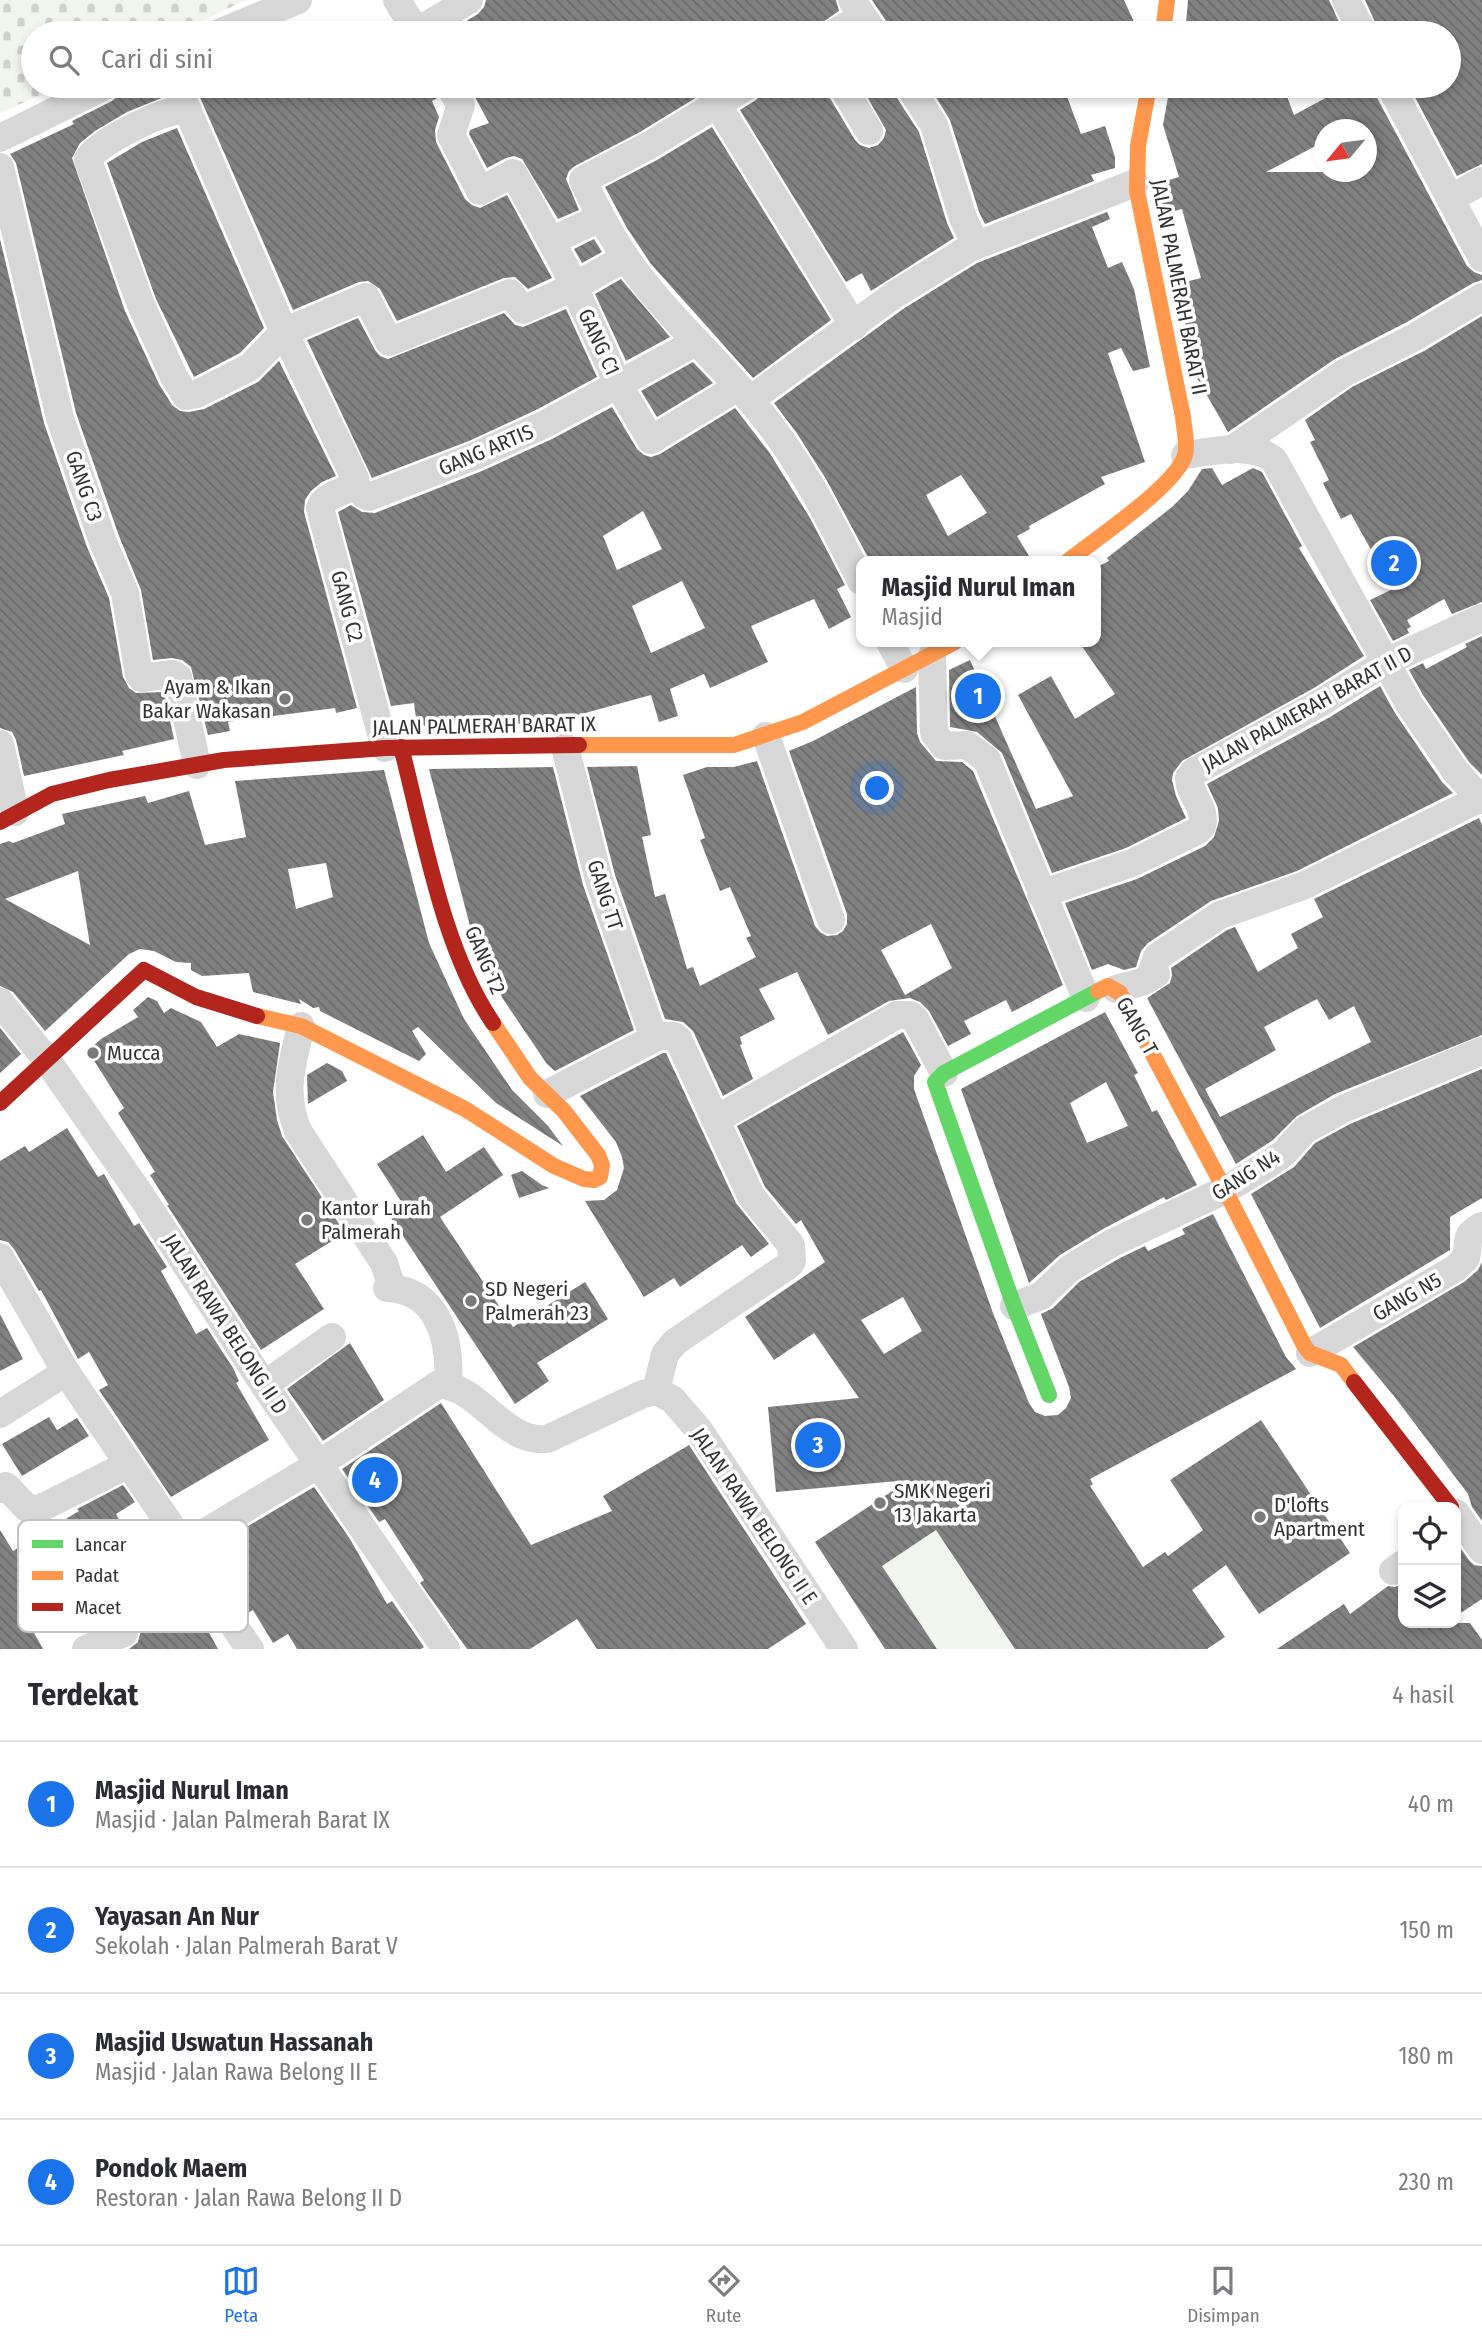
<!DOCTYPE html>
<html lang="id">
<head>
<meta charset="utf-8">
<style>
  :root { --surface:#fff; --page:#f2f2f3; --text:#2b2b33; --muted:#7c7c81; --line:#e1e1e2; --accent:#1a73e8 }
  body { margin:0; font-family:"Fira Sans Condensed",sans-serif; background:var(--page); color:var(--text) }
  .controls { position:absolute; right:21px; bottom:21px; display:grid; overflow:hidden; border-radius:14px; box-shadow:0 4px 10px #0003 }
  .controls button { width:63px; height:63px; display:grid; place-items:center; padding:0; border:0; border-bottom:2px solid var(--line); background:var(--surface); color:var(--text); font:35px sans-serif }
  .compass { position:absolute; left:1314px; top:119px; width:63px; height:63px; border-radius:50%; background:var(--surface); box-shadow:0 4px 10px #0003; rotate:241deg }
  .you { position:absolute; left:878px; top:789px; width:24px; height:24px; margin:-18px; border:5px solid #fff; border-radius:50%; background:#1a73e8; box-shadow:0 0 0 10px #1a73e833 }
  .badge { display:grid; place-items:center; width:46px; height:46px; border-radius:50%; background:var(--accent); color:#fff; font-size:23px; font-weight:700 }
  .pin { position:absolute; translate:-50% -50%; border:4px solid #fff; box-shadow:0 2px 7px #0006 }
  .popup { position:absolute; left:856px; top:556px; width:245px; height:91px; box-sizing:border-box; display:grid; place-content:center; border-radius:14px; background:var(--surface); filter:drop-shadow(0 2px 5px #0005); font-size:23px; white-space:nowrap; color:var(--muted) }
  .popup b { font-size:26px; color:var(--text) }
  .popup::after { content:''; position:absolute; left:50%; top:100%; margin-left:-14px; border:14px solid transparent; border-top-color:var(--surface) }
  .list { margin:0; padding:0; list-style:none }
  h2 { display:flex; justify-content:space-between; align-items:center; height:91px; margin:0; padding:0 28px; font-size:30px }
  h2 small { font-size:23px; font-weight:400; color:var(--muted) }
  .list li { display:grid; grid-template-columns:46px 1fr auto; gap:21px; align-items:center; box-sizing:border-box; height:126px; padding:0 28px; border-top:2px solid var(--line) }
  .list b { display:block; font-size:26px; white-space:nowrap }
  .list p { margin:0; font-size:23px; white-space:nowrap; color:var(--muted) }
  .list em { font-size:23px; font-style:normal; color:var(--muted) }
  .icon { flex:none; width:38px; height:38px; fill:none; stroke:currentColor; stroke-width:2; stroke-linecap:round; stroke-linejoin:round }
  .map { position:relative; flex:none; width:1482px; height:1649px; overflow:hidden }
  .search { position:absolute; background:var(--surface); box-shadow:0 4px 10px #0003; left:21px; right:21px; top:21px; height:77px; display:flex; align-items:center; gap:18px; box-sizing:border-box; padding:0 24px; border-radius:38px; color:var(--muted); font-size:26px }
  .sheet { height:595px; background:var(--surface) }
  nav { display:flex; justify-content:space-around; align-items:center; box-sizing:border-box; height:98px; border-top:2px solid var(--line); background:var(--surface); font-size:19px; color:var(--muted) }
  nav a { display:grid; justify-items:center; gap:4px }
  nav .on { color:var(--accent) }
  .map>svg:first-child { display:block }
</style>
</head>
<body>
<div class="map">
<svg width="1482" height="1649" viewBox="0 0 1482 1649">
  <defs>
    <pattern id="cemetery-stones" width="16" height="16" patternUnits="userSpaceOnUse" patternTransform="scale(1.75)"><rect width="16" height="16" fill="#f1f5ed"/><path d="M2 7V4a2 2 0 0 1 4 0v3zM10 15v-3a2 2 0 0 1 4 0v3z" fill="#cfd2cc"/></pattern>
    <pattern id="building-back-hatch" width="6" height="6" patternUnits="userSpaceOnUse" patternTransform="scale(1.75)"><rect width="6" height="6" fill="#818181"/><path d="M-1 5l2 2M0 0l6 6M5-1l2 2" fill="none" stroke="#6a6a6a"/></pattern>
  </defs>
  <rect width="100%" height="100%" fill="#fff"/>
  <path fill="url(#cemetery-stones)" d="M0,0h246l-70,33h-143v53h28l-61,27z"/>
  <path fill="#f1f5ed" d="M936,1530l79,119h-78l-55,-83z"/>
  <g fill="url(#building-back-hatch)" fill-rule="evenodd">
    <path d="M486,0h350l3,11 -19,13 -3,9h-371l32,-19 6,-7z"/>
    <path d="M872,0h252l15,33h-249l-2,-9z"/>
    <path d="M1188,0h141l15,33h-154l-4,-10z"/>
    <path d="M1365,0h117v164l-25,12 -48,-90h40v-53h-69z"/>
    <path d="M121,86h40l3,11 -37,15 -32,19 -15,12 -8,15 53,153 34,73 13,21 8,6 9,1 15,-3 54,-27 21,-21 57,115 -14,6 -11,9 -6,9 -1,12 53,196 -21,5 -1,-5 -107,14 2,9 -22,4 -17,-68 -9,-7 -10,-2 -19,2 -12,-70 -22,-54 -43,-123 -60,-250 -6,-9 64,-30 -2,-3 40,-20 7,-6z"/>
    <path d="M195,86h237l5,12 -5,3 7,16 -4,13 1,12 29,57 7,6 8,3 27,-13 45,83 -24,11 -13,-12 -11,1 -107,43 -17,-32 -12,-8 -9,1 -66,28z"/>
    <path d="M469,86h246l-75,46 -65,34 -6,5 -3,8 13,31 -21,9 -36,-60 -8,-3 -8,2 -19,10 -18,-34 1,-4 19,-7z"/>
    <path d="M764,86h61l3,9 27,45 5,5 9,3 9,-3 6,-7 2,-8 -25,-44h32l2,9 24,37 28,91 7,15 -83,53 -9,-18 -16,9 -106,-172 16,-10 6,-7z"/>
    <path d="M929,86h134l18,48 24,-8 10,31v11l-24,7 3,6 -109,43 -6,-12 -29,-92z"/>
    <path d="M1170,86h113l11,29 37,-20 -5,-9h47l2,8 92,172 7,6 8,3v5l-9,3 -66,39 -72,37 -107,73 -31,-54 -20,-94 24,-6 -19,-69 -19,5 -2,-10 -2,-21 20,-6 -16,-52zM1325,130h42v42h-101l59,-31z"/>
    <path d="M712,127l119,193 -78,58 -102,-114 -24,-36 -22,-41 52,-27z"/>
    <path d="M177,128l87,200 -24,25 -46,24 -38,-78 -49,-136 35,-21z"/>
    <path d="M1107,212l3,7 -18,8 16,41 14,-6 12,27 16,78 -17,4 -12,-23 -13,5 37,109 -44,15 4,7 -76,42 1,3 -13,7 15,25h-162l-44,-82 -30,-47 -22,-29 129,-94 74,-46zM961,475l26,38 -39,23 -22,-41z"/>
    <path d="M0,239l44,184 43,124 22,51 14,79 6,11 7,5 28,-1 10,47 -52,12 2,4 -100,21 -8,-36 -4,-8 -12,-4z"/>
    <path d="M594,239l8,13 -20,11 -8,-14z"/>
    <path d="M621,279l49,58 -44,24 -31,-67z"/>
    <path d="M566,309l31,68 -59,32 -69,32 -97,37 -65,-138 51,-22 17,32 5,6 8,3 116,-46 11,12 8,2z"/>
    <path d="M1482,316v286l-30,12 -8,-15 -37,21 4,7 -4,2 2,4 -16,8 -23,-41 23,-11 -42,-75 -10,5 -18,-36 6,-3 -19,-38 5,-2 -10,-20 47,-33 72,-36z"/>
    <path d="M693,362l20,21 -56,34 -16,-26z"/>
    <path d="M612,407l25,42 7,6 7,2 9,-3 75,-46 34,44 41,66 35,67 -8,4 14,28 -22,12 -15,-30 -63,27 17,36 -58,26 -6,-14 -34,15 8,27 -19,6 -8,-27 -106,29h-5l-1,-3 -21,3 -101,2 -3,-23 -23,3 -53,-194 13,-7 11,7 13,1 107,-42 70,-32zM643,511l19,38 -45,21 -14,-34zM682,581l23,47 -54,25 -19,-47z"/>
    <path d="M1212,468l10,17 31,-17 9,4 40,74 -3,2 65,108 -50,32 -132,73 -9,12 -1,7 4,16 10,22 -60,30 -74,25 -50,-120 -25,-21 -27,-5 -1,-57 21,-10 66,149 37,-13 -55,-101 33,-19 24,43 40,-25 -36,-52h16v-74l14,-7 -2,-3 65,-51 16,-16 14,-22z"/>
    <path d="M1482,636v139l-13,-13 -46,-67 -14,-25 14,-7 3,6 41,-22 -2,-3z"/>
    <path d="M1380,686l15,27 47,69 11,11 -156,78 -86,30 -63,42 -7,8 -5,16 -12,3 -16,-6 -16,6 -27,-67 72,-24 68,-33 9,-9 5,-16 -1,-13 -11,-24 123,-67z"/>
    <path d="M916,687l1,46 3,9 16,19 26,1 11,9 90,214 -51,27 -6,-12 -42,21 7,13 -23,12 -19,-35 -9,-9 -10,-4 -21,3 -61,34 -31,-63 -38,17 16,30 -35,18 2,7 -2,1 13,34 -30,17 -30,-65 -10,-9 -18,-3 -50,-144 -28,-108 50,-1 14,69 -9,2 13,60 10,-3 22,75 6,-2 7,19 56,-29 -10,-19 5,-2 -21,-49 -10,4 -20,-51 5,-2 -22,-63 24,-8h27l23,-6 58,165 5,6 7,4 10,-1 6,-4 4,-7v-10l-58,-163 24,-10zM931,924l21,44 -47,27 -24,-45z"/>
    <path d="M553,767l30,118 51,145 -79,41 -8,-7 -44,-65 -32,-69 -42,-161z"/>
    <path d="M384,770l45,173 35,76 48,71 36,36 15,20 -67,-43 -78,-76 -6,4 14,23 -7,7 -99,-50 -1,-4 -6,1 -14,-9 2,5 -48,-12 -4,-19 -47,3 -11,-6v-7l-15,-1 -22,-11 -14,-2 -11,5 -84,77 -32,-39 -13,-6v-142l9,-3 4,2 52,-19 -3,-10 83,-18 3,7 41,-12 16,54 41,-8 -11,-56zM326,863l7,34 -37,12 -8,-40zM78,871l12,74 -85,-46z"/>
    <path d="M1479,818l3,7v210l-147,59 -38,22 -24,24 -37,24 -89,-166 23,-15 2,-8 -1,-7 56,-38 8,-3 23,45 40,-24 -7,-14 32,-17 -9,-18zM1317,999l12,21 25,-14 17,36 -151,75 -15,-28 71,-39 -12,-23z"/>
    <path d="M148,997l9,4 7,12 7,-5 30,14 16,25 22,-13 41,9 -7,49 4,28 5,16 63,97 -50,31 29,45 -63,41 -94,-145h2l-19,-30 5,-3 -37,-59 6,-5 -36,-57 13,-12 37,-22 -5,-7z"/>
    <path d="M1105,1012l33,61 -4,2 18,37 5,-2 40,75 -31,15 -2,-3 -61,32 -43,26 -31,28 -68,-194zM1106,1082l22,44 -41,17 -17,-40z"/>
    <path d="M0,1028l21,26 -21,19z"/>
    <path d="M903,1032l18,33 -7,11v13l79,224 36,90 6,9 10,4 13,-1 8,-7 5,-10 -2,-11 -28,-73 12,-6 26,-26 41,-24 25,-12 3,5 37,-17 -3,-5 31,-15 73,143 10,12 -206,110 3,5 -3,2 53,81 22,-15 3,4 35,-26 -33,-50 91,-60 89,133 -91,61 -33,-49 -34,25 33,47 -18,12h-192l-79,-119 -54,36 55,83h-52l-70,-107 94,-62 -133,12 -8,-85 91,-9 -45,-65 -40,27 -29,-43 80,-55 -24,-42 -5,4 -31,-37 -28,-61zM903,1297l19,34 -38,23 -23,-34z"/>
    <path d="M663,1053h3l70,150 33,41 -18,13 -9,-12 -62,42 -6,-9 -30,19 -59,-96 19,-1 13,-10 7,-22 -2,-11 -6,-15 -36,-46z"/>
    <path d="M327,1063l15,8 5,10 -39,23 -1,-29z"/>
    <path d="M1482,1069v129l-32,19v33l-130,78 -69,-134 43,-27 21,-24 35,-19z"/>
    <path d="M67,1128l31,49 6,-3 30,52 5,-3 28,44 -6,4 35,63 11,-6 26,40 6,13 -3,2 33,57 -98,57 -72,-107 9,-5 -19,-33 -11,7 -37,-69 -2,1 -25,-42 -6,-7 -8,-2v-79l25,-15 4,6z"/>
    <path d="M423,1135l23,37 38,-25 19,28 -63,42 73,110 72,-45 23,37 -71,44 12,18 -34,23 -124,-186 15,-9 -29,-45z"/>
    <path d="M522,1171l20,14 7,3 -30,10 -8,-23z"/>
    <path d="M1482,1262v259l-10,-14 -4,-13 -74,-98 -41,-49 111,-65 14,-12z"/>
    <path d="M0,1314l23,45 -23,12z"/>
    <path d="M350,1343l34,57 -61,41 -36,-52z"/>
    <path d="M441,1403l90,142 81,-34 -9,-15 86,-51 117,179 -38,25h-171l-20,-30 -47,30h-63l-47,-66 4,-3 -39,-61 -6,3 -37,-53z"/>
    <path d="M49,1417l8,13 20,-12 12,18 -67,40 -20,-32z"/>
    <path d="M123,1485l12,17 -19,12 21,38 -20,11 2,4 -7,4 24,49 51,-28 31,57h-89l9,-7 2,-8 -1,-8 -6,-7 -8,-2 -24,8 -22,-43 -56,31 20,36h-43v-119l13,21 66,-40 -2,-2z"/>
    <path d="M314,1487l36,52 37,65 5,-3 32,46 -3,2h-124l-9,-15 -15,9 -20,-33 -5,3 -31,-50 -3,2 -8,-14z"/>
    <path d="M1456,1542l13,18 5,5 8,1v33l-26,17z"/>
    <path d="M1403,1584v39h67l12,17v9h-205l67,-45 6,10 38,-28 7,1z"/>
  </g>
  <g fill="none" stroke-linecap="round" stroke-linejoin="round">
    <g stroke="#d7d7d7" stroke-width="28">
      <path d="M397,0l20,33"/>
      <path d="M852,0l22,33"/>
      <path d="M1346,0l17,33"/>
      <path d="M416,32l53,-32"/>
      <path d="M219,33l79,-33"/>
      <path d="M834,33l28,-16"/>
      <path d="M177,86l107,246 71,146 -1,5 9,11 6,3 106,-41 70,-32 151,-82"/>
      <path d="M449,86l12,19 -10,30 29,56 33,-18 38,68 49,-23"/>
      <path d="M747,86l-99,60 -65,34c12,27 25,51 41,75 35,53 85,96 126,145 47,54 79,117 111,181"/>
      <path d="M842,86l27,45"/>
      <path d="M909,86l25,39 29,93 13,27"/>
      <path d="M1390,86l92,172"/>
      <path d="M717,104l137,222"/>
      <path d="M188,111c-16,-7 -94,33 -100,49l53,145 33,72 12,19 11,-2 53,-27 34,-35 82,-35 23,45 121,-49 13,17 50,-23 52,-29"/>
      <path d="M0,138l105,-52"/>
      <path d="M0,167l60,251 43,124 22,51 14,81 3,4 31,-4 5,3 19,88"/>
      <path d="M1450,199l32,-18"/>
      <path d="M551,241l14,26 54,119 32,54 87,-53"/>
      <path d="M750,400l144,-105 76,-47 165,-65"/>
      <path d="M1231,450l113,-77 71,-36 67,-40"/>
      <path d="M1185,455c27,-3 66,-14 89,5l135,244 47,68 26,28"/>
      <path d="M354,483c-10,12 -27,9 -34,25l65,240"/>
      <path d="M890,642l14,27"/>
      <path d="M932,656l2,77 10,13 23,-1 20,15 99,238"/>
      <path d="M766,736l65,184"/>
      <path d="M0,744l15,68"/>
      <path d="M565,747l34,133 52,150 8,6"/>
      <path d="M1041,894l91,-31 65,-32 5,-5c5,-19 -13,-30 -13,-48l5,-6 128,-70 64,-40 96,-44"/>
      <path d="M1116,989l26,-7 14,-8 -3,-6 4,-11 63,-42 83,-29 178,-88"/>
      <path d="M0,1002l47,58 97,140 120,185 182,264"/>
      <path d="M301,1026c-9,40 -19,65 -3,105l86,132 6,18 -3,7c52,2 64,53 61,97"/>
      <path d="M547,1094l112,-58h15l4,3 73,157 40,49 1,16 -3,4 -114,77 -10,12 -9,37"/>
      <path d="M715,1120l182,-105h13l5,4 29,54"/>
      <path d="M0,1257l66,115 118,173 21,39 45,65"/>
      <path d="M1014,1306l27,-10 28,-27 43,-26 113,-53 45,-27 14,-10 21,-23 38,-21 139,-58"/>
      <path d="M1310,1353l146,-85 10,-10c4,-18 -3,-22 16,-32"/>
      <path d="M264,1385l68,-48"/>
      <path d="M656,1391l16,8 27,31 145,219"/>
      <path d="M0,1414l66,-42"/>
      <path d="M0,1489l6,-3 21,22 12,1 90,-45"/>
      <path d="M1456,1513l26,37"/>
      <path d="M184,1545l135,-81 120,-80c43,4 63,59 108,55l96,-45 13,-3"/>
      <path d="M1393,1571l10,-7"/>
      <path d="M86,1649l38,-16"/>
    </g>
    <path stroke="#63d668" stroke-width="16" d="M1049,1395l-35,-89 -79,-224 9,-9 154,-82"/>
    <g stroke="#ff974d" stroke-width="16">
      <path d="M1163,33l4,-33"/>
      <path d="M1068,561c26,-21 109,-76 117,-106 3,-10 -1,-27 -2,-38l-46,-226 1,-45 11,-60"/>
      <path d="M579,745h155l69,-23 152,-80"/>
      <path d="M1098,991l10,-5 12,7 105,197 80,157 5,6 31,12 13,17"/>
      <path d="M257,1016l44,10 164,83 89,57 30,13 10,1 6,-3 2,-12 -4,-10 -34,-44 -34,-33 -37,-55"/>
    </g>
    <g stroke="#b3261e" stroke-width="16">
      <path d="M401,747c23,88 41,201 92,276"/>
      <path d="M0,822l52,-28 57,-14 115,-20 161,-12 194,-3"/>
      <path d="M0,1103l144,-133 52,27 61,19"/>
      <path d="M1354,1382l97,125"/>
    </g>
  </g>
  <g fill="#7a7a7a" stroke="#fff" stroke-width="2.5">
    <circle cx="285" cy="699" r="7"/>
    <circle cx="93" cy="1053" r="7"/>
    <circle cx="307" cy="1220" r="7"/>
    <circle cx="471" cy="1301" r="7"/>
    <circle cx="880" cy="1503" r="7"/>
    <circle cx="1260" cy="1517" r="7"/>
  </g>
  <g text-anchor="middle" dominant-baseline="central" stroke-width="7" stroke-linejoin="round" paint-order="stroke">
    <g font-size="21" fill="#333" stroke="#fff">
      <text transform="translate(1179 287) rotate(79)">JALAN PALMERAH BARAT II</text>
      <text transform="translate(599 342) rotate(65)">GANG C1</text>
      <text transform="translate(486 450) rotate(-23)">GANG ARTIS</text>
      <text transform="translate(84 486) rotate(71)">GANG C3</text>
      <text transform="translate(347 606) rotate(75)">GANG C2</text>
      <text transform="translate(1307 709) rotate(-29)">JALAN PALMERAH BARAT II D</text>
      <text transform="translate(484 726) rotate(-1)">JALAN PALMERAH BARAT IX</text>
      <text transform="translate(605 895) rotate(72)">GANG TT</text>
      <text transform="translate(485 960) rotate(67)">GANG T2</text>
      <text transform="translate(1137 1026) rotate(61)">GANG T</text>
      <text transform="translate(1246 1175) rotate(-32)">GANG N4</text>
      <text transform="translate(1407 1297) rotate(-30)">GANG N5</text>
      <text transform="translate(225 1324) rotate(57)">JALAN RAWA BELONG II D</text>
      <text transform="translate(754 1516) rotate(56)">JALAN RAWA BELONG II E</text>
    </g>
    <g font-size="21" fill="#333" stroke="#fff" text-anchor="start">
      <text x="271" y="687" text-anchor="end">Ayam &amp; Ikan<tspan x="271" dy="24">Bakar Wakasan</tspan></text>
      <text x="107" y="1053">Mucca</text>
      <text x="321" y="1208">Kantor Lurah<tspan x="321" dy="24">Palmerah</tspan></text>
      <text x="485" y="1289">SD Negeri<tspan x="485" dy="24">Palmerah 23</tspan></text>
      <text x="894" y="1491">SMK Negeri<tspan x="894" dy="24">13 Jakarta</tspan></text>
      <text x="1274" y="1505">D'lofts<tspan x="1274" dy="24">Apartment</tspan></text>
    </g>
  </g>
  <rect x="18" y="1520" width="230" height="112" rx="10" fill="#fff" stroke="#c2c2c2" stroke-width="2"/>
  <rect x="32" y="1540" width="31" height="8" fill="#63d668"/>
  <rect x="32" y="1571" width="31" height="9" fill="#ff974d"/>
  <rect x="32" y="1603" width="31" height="8" fill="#b3261e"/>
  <g font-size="19" fill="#333">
    <text x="75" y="1551">Lancar</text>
    <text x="75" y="1582">Padat</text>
    <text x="75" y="1614">Macet</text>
  </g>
</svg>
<div class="controls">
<button><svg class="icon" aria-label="locate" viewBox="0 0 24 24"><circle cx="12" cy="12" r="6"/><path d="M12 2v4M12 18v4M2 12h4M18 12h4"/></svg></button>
<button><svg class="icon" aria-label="layers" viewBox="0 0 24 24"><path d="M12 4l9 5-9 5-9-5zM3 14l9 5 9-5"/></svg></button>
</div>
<svg class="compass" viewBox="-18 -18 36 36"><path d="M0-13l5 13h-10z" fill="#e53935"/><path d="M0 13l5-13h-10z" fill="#7c7c81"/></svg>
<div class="you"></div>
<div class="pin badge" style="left:978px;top:696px">1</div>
<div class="popup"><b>Masjid Nurul Iman</b>Masjid</div>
<div class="pin badge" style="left:1394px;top:563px">2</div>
<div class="pin badge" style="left:818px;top:1445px">3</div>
<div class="pin badge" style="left:375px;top:1480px">4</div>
<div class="search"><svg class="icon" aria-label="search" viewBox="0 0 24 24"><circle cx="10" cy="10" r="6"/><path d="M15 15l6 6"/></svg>Cari di sini</div>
</div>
<section class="sheet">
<h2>Terdekat<small>4 hasil</small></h2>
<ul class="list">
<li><span class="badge">1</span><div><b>Masjid Nurul Iman</b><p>Masjid · Jalan Palmerah Barat IX</p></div><em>40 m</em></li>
<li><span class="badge">2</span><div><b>Yayasan An Nur</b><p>Sekolah · Jalan Palmerah Barat V</p></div><em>150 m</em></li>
<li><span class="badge">3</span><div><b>Masjid Uswatun Hassanah</b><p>Masjid · Jalan Rawa Belong II E</p></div><em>180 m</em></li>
<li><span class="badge">4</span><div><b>Pondok Maem</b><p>Restoran · Jalan Rawa Belong II D</p></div><em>230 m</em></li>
</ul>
</section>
<nav>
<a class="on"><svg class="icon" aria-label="map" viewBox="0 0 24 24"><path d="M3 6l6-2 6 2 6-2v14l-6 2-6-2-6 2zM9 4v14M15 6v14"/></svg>Peta</a>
<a><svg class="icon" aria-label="directions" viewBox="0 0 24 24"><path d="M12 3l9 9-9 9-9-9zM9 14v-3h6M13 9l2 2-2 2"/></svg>Rute</a>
<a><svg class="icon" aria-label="saved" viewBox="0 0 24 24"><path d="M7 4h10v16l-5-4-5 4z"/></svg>Disimpan</a>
</nav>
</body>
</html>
